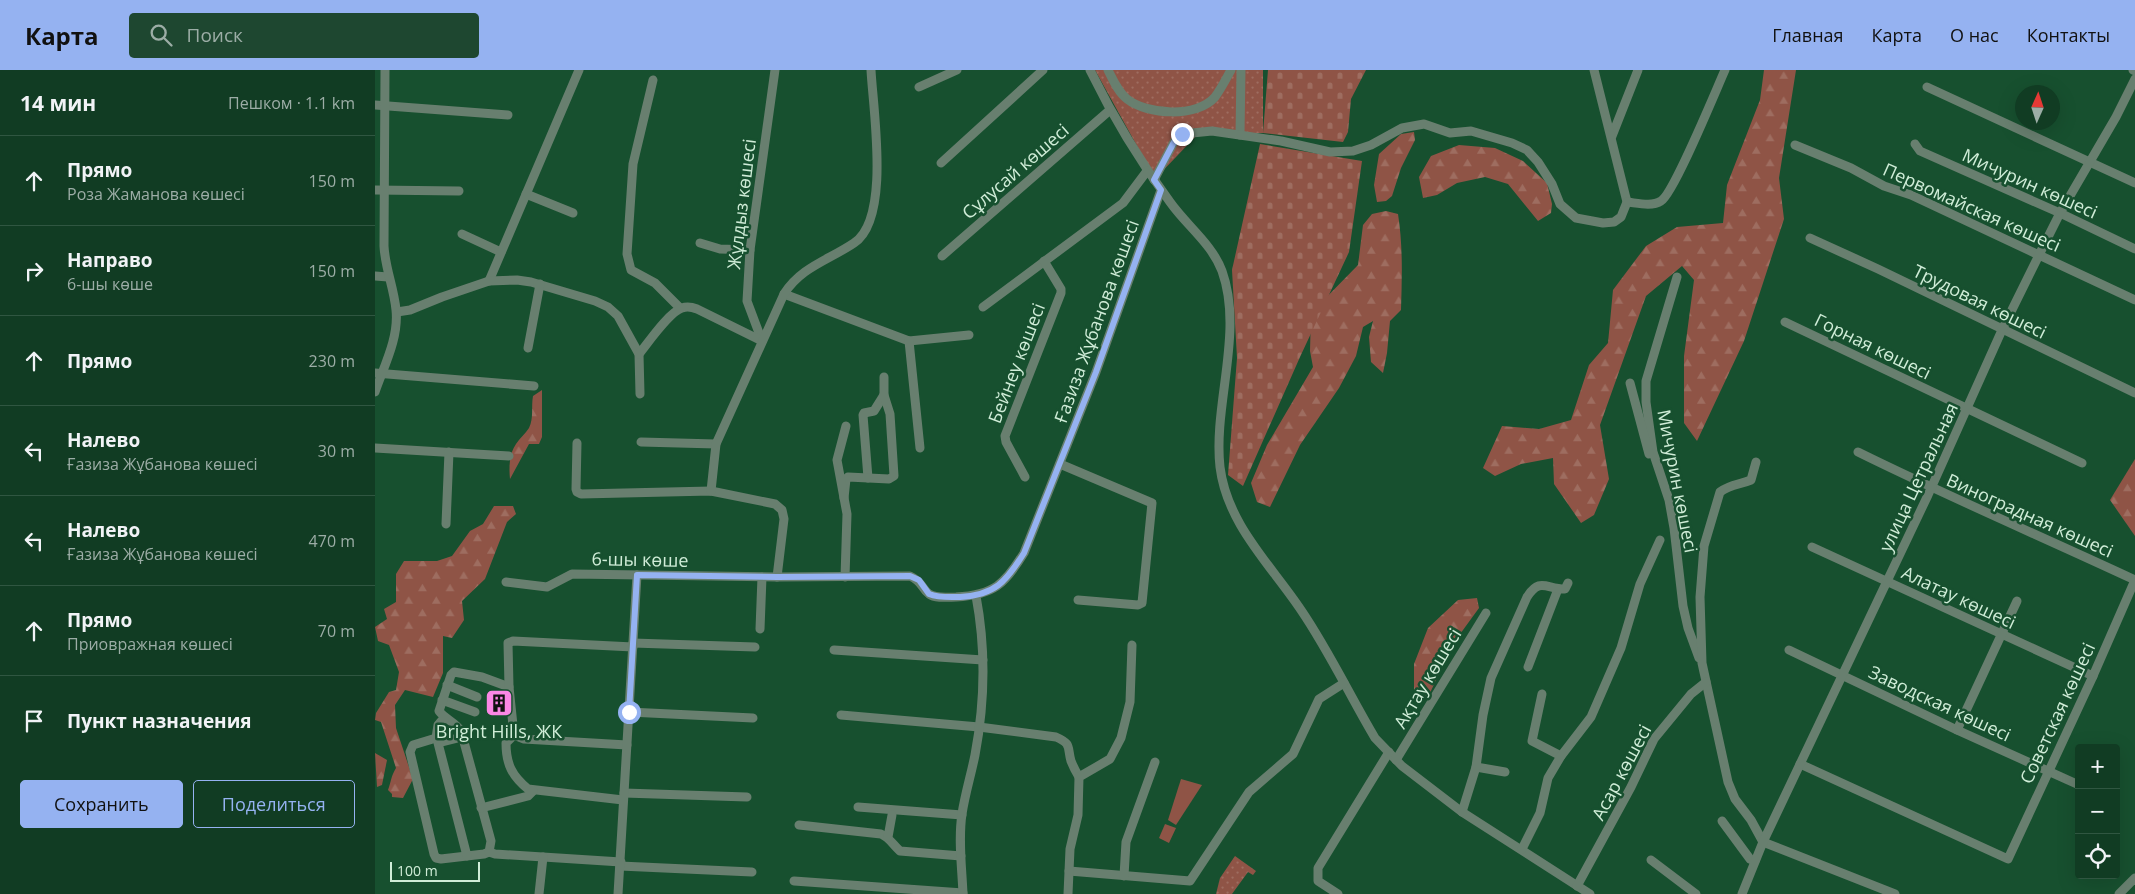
<!DOCTYPE html>
<html lang="ru">
<head>
<meta charset="utf-8">
<style>
  :root { --surface:#113c23; --page:#1e4730; --text:#f1f3f6; --muted:#9cada6; --line:#305641; --accent:#95b2f1 }
  body { margin:0; font-family:"Open Sans",sans-serif; background:var(--page); color:var(--text) }
  .controls { position:absolute; right:15px; bottom:15px; display:grid; overflow:hidden; border-radius:5px; box-shadow:0 5px 20px #0002 }
  .controls button { width:45px; height:45px; display:grid; place-items:center; padding:0; border:0; border-bottom:1px solid var(--line); background:var(--surface); color:var(--text); font:25px sans-serif }
  .compass { position:absolute; left:1640px; top:15px; width:45px; height:45px; border-radius:50%; background:var(--surface); box-shadow:0 5px 20px #0002; rotate:3deg }
  .scale { position:absolute; left:15px; bottom:12px; width:90px; box-sizing:border-box; padding-left:5px; border:2px solid #d0edd8; border-top:0; font-size:14px; line-height:18px; white-space:nowrap; color:#d0edd8; -webkit-text-stroke:4px #17502f; paint-order:stroke }
  .stop { position:absolute; width:15px; height:15px; margin:-11px; border:4px solid #95b2f1; border-radius:50%; background:#fff }
  .stop.end { background:#95b2f1; border-color:#fff; box-shadow:0 1px 5px #0008 }
  .list { margin:0; padding:0; list-style:none }
  h2 { display:flex; justify-content:space-between; align-items:center; height:65px; margin:0; padding:0 20px; font-size:21px }
  h2 small { font-size:16px; font-weight:400; color:var(--muted) }
  .list li { display:grid; grid-template-columns:32px 1fr auto; gap:15px; align-items:center; box-sizing:border-box; height:90px; padding:0 20px; border-top:1px solid var(--line) }
  .list b { display:block; font-size:19px; white-space:nowrap }
  .list p { margin:0; font-size:16px; white-space:nowrap; color:var(--muted) }
  .list em { font-size:16px; font-style:normal; color:var(--muted) }
  .actions { display:flex; gap:10px; padding:15px 20px }
  .actions a { flex:1; padding:11px 0; border:1px solid var(--accent); border-radius:5px; text-align:center; font-size:18px; color:var(--accent) }
  .actions .main { background:var(--accent); color:#111 }
  .icon { flex:none; width:28px; height:28px; fill:none; stroke:currentColor; stroke-width:2; stroke-linecap:round; stroke-linejoin:round }
  .map { position:relative; flex:none; width:1760px; height:824px; overflow:hidden }
  header { display:flex; align-items:center; gap:30px; box-sizing:border-box; height:70px; padding:0 25px; background:var(--accent); color:#111 }
  header strong { font-size:24px }
  nav { display:flex; gap:28px; margin-inline-start:auto; font-size:18px }
  .search { width:350px; height:45px; background:var(--page); display:flex; align-items:center; gap:12px; box-sizing:border-box; padding:0 18px; border-radius:5px; color:var(--muted); font-size:19px }
  main { display:flex }
  aside { flex:1; background:var(--surface) }
  .map>svg:first-child { display:block }
</style>
</head>
<body>
<header>
<strong>Карта</strong>
<div class="search"><svg class="icon" aria-label="search" viewBox="0 0 24 24"><circle cx="10" cy="10" r="6"/><path d="M15 15l6 6"/></svg>Поиск</div>
<nav><a>Главная</a><a>Карта</a><a>О нас</a><a>Контакты</a></nav>
</header>
<main>
<aside>
<h2>14 мин<small>Пешком · 1.1 km</small></h2>
<ul class="list">
<li><svg class="icon" aria-label="ahead" viewBox="0 0 24 24"><path d="M12 20V5M6 11l6-6 6 6"/></svg><div><b>Прямо</b><p>Роза Жаманова көшесі</p></div><em>150 m</em></li>
<li><svg class="icon" aria-label="right" viewBox="0 0 24 24"><path d="M7 20v-9h11M14 6l5 5-5 5"/></svg><div><b>Направо</b><p>6-шы көше</p></div><em>150 m</em></li>
<li><svg class="icon" aria-label="ahead" viewBox="0 0 24 24"><path d="M12 20V5M6 11l6-6 6 6"/></svg><div><b>Прямо</b></div><em>230 m</em></li>
<li><svg class="icon" aria-label="left" viewBox="0 0 24 24"><path d="M17 20v-9H6M10 6l-5 5 5 5"/></svg><div><b>Налево</b><p>Ғазиза Жұбанова көшесі</p></div><em>30 m</em></li>
<li><svg class="icon" aria-label="left" viewBox="0 0 24 24"><path d="M17 20v-9H6M10 6l-5 5 5 5"/></svg><div><b>Налево</b><p>Ғазиза Жұбанова көшесі</p></div><em>470 m</em></li>
<li><svg class="icon" aria-label="ahead" viewBox="0 0 24 24"><path d="M12 20V5M6 11l6-6 6 6"/></svg><div><b>Прямо</b><p>Приовражная көшесі</p></div><em>70 m</em></li>
<li><svg class="icon" aria-label="arrive" viewBox="0 0 24 24"><path d="M6 21V4h12l-3 4 3 4H6"/></svg><div><b>Пункт назначения</b></div></li>
</ul>
<div class="actions"><a class="main">Сохранить</a><a>Поделиться</a></div>
</aside>
<div class="map">
<svg width="1760" height="824" viewBox="0 0 1760 824">
  <defs>
    <pattern id="grass-dots" width="8" height="8" patternUnits="userSpaceOnUse" patternTransform="scale(1.25)"><rect width="8" height="8" fill="#8f5446"/><path d="M2 2h.1M6 6h.1" fill="none" stroke="#9e6d60" stroke-width="1.8" stroke-linecap="round"/></pattern>
    <pattern id="forest-firs" width="22" height="20" patternUnits="userSpaceOnUse" patternTransform="scale(1.25)"><rect width="22" height="20" fill="#8f5446"/><path d="M5 1l3.5 6h-7zM16 11l3.5 6h-7z" fill="#9e6d60"/></pattern>
    <pattern id="cemetery-stones" width="16" height="16" patternUnits="userSpaceOnUse" patternTransform="scale(1.25)"><rect width="16" height="16" fill="#8f5446"/><path d="M2 7V4a2 2 0 0 1 4 0v3zM10 15v-3a2 2 0 0 1 4 0v3z" fill="#9e6d60"/></pattern>
  </defs>
  <rect width="100%" height="100%" fill="#17502f"/>
  <g fill="url(#grass-dots)">
    <path d="M720,0h168v63l-65,1 -44,46 -12,-25z"/>
    <path d="M860,786l21,15 -3,4 -5,-3 -16,22h-16l4,-16z"/>
  </g>
  <g fill="url(#forest-firs)">
    <path d="M1389,0h32l-17,108 5,41 -40,122 -47,100 -13,-18v-67l10,-76 -12,-14 -36,30 -46,129 9,54 -15,36 -13,8 -27,-39 -1,-26 -32,6 -26,12 -12,-8 19,-42 37,3 32,-9 18,-55 19,-22 5,-53 33,-44 31,-19 46,-4 4,-38 33,-85z"/>
    <path d="M1039,62l1,8 -14,28 -9,28 -6,5 -9,1 -3,-17 5,-31 22,-20z"/>
    <path d="M1084,75l36,3 28,13 24,22 5,21 -1,9 -13,8 -30,-37 -23,-7 -28,6 -20,12 -14,3 -4,-21 12,-21z"/>
    <path d="M1011,141l12,3c5,32 4,63 3,96l-11,11 -3,32 -4,20 -12,-11 -2,-25 4,-16 -10,6 -7,29 -17,32 -39,57 -30,62 -13,-5 -6,-19 16,-38 46,-78 -3,-16 1,-38 47,-48 5,-40 9,-11z"/>
    <path d="M167,320v47l-3,7h-10l-19,35c-1,-12 -1,-25 6,-35 4,-6 9,-10 13,-16 5,-10 2,-21 4,-32z"/>
    <path d="M1760,389v77l-25,-36z"/>
    <path d="M119,436h19l3,8 -9,8 -22,57 -23,22 2,19 -12,18 -9,-2v37l-10,24 -28,-7 -10,15 1,23 17,51 -10,19 -11,-1v-3l-4,-4c3,-8 3,-14 8,-22l-15,-46 -6,-2 1,-7 13,-21 7,-2 3,-18 -10,-27 -11,-4 -3,-14 12,-8 -3,-10 12,-7v-28l8,-13h33l15,-5 18,-25 13,-7z"/>
    <path d="M1102,528l2,10 -24,33 -28,58 -13,-5v-30l14,-36 30,-28z"/>
    <path d="M0,683l12,7 -5,25 -5,2z"/>
  </g>
  <g fill="url(#cemetery-stones)">
    <path d="M893,0h98l-15,29 -3,33 -5,10 -80,-9z"/>
    <path d="M885,74l102,17 -13,91 -49,105 -57,129 -15,-11 9,-117 -5,-88z"/>
  </g>
  <g fill="#8f5446">
    <path d="M806,709l21,6 -26,40 -8,-5z"/>
    <path d="M790,754l11,4 -7,15 -10,-5z"/>
  </g>
  <g fill="none" stroke-linecap="round" stroke-linejoin="round">
    <g stroke="#687f6f" stroke-width="9">
      <path d="M715,0c23,47 49,90 80,132 17,24 42,42 52,69 22,61 -9,134 -2,196 7,57 51,98 81,143 28,41 49,86 74,128l27,28 60,46 128,82"/>
      <path d="M733,0c5,10 10,22 19,29 20,16 70,19 88,-2 6,-8 11,-18 16,-27"/>
      <path d="M1758,0l2,1"/>
      <path d="M278,10l-20,84 -6,90 4,16 24,13 25,25"/>
      <path d="M544,17l38,-17"/>
      <path d="M1552,17l208,96"/>
      <path d="M0,35l133,10"/>
      <path d="M865,65l1,-65"/>
      <path d="M1237,66l26,-66"/>
      <path d="M1540,74l5,7 140,62 75,36"/>
      <path d="M1420,75l56,23 33,18 27,9 224,105"/>
      <path d="M566,93l102,-93"/>
      <path d="M779,110l20,-38 8,-8 30,-3 69,10 49,11 23,-1 18,-6 31,-17 22,-4 26,9 21,-2 41,12 15,7 11,12 14,22 8,20 16,14 27,5 11,-1 7,-5 6,-15 -33,-132"/>
      <path d="M0,120l84,1"/>
      <path d="M151,124l47,19"/>
      <path d="M1252,132c10,1 25,5 34,-1 13,-8 55,-111 64,-131"/>
      <path d="M87,164l39,18"/>
      <path d="M1435,168l68,31 257,124"/>
      <path d="M325,173l20,6 30,1"/>
      <path d="M567,186l168,-146"/>
      <path d="M0,206l13,1"/>
      <path d="M1302,207l-31,104v21l7,50 16,48 5,28 9,78 5,22 11,30"/>
      <path d="M114,211l90,-211"/>
      <path d="M409,224l125,47 60,-6"/>
      <path d="M608,237l140,-104 24,-32"/>
      <path d="M22,242l13,-2 32,-13 47,-16 28,-1 14,2 64,19 13,6 10,9 21,38 1,40"/>
      <path d="M1410,252l297,141"/>
      <path d="M387,271l-15,-40 3,-51 25,-180"/>
      <path d="M534,271l11,107"/>
      <path d="M153,278l12,-64"/>
      <path d="M264,284c9,-11 30,-42 43,-46 5,-2 10,-1 15,1l65,32"/>
      <path d="M0,303l159,13"/>
      <path d="M1255,313l19,71"/>
      <path d="M0,322c9,-26 24,-54 21,-82 -2,-22 -11,-42 -12,-64l1,-176"/>
      <path d="M266,372l75,2"/>
      <path d="M202,373l-1,46 1,3 4,2 130,-3 64,13 7,6 2,9 -7,58 133,-1c13,6 11,12 19,18 7,5 20,3 27,3 38,-2 49,-13 68,-44l72,-181 65,-182"/>
      <path d="M0,378l134,8"/>
      <path d="M1483,382c91,45 185,85 277,128"/>
      <path d="M1381,392l-5,18c-12,5 -20,4 -31,12l-16,54 -4,51 2,66 26,119 7,17 16,21 12,22 132,52"/>
      <path d="M685,394l92,39 -10,100 -4,2 -60,-5"/>
      <path d="M650,407l-19,-35 -1,-6 56,-143v-4l-17,-28"/>
      <path d="M493,408l-5,-63 1,-2 10,-2 10,-16"/>
      <path d="M336,421l5,-47 68,-150c17,-27 45,-34 70,-51 37,-24 19,-133 17,-173"/>
      <path d="M469,428l2,-19 2,-2 41,2 5,-3 -4,-62 -6,-19v-18"/>
      <path d="M71,454l3,-72"/>
      <path d="M1437,477l281,129"/>
      <path d="M470,507l2,-63 -10,-54 9,-34"/>
      <path d="M131,512l41,5 25,-13 205,3"/>
      <path d="M385,559l2,-52"/>
      <path d="M258,573l122,4"/>
      <path d="M459,580l149,10"/>
      <path d="M1414,580l168,80 122,55"/>
      <path d="M1153,597l30,-78"/>
      <path d="M72,615l30,12"/>
      <path d="M1167,624l-10,47 29,15"/>
      <path d="M67,630l33,12"/>
      <path d="M254,642l124,6"/>
      <path d="M466,645l138,12 77,10c16,7 11,10 15,24 2,5 5,11 8,16"/>
      <path d="M69,648l-6,7 -2,13 -23,7 -3,7 24,102 2,4 5,1 43,-5 5,-2 2,-11 -30,-110c-6,-9 -16,-12 -22,-20l12,-36 3,-3 28,5 27,10"/>
      <path d="M1582,660l60,-129"/>
      <path d="M139,665l-5,-48 -1,-44 5,-2 120,6"/>
      <path d="M139,665l-8,8c0,21 6,33 22,46l95,11"/>
      <path d="M139,665l10,4 103,6"/>
      <path d="M87,667l-24,6 29,113"/>
      <path d="M1021,690l90,-147"/>
      <path d="M1425,694l208,95 85,-183 42,-96"/>
      <path d="M1101,697l29,5"/>
      <path d="M249,723l123,4"/>
      <path d="M483,737l104,8"/>
      <path d="M106,738l47,-12 5,-5"/>
      <path d="M1087,742l14,-45 7,-52 8,-37 36,-81c13,-20 19,-8 38,-8l3,-6"/>
      <path d="M1347,751l28,38 5,2"/>
      <path d="M424,755l82,9c9,4 12,11 19,17l61,5"/>
      <path d="M513,767l4,-22"/>
      <path d="M1147,779l18,-36 8,-35 13,-22 30,-39 30,-69 19,-64 20,-44"/>
      <path d="M114,782l6,2 126,8"/>
      <path d="M1276,790l45,34"/>
      <path d="M245,796l132,6"/>
      <path d="M694,801l121,10 59,-89 44,-38 26,-55 25,-16"/>
      <path d="M749,806l2,-34 29,-80"/>
      <path d="M419,811l169,12"/>
      <path d="M1202,816l54,-99 23,-48 37,-45 15,-12"/>
      <path d="M164,824l4,-37"/>
      <path d="M243,824l19,-319"/>
      <path d="M588,824c-1,-26 -5,-54 -1,-80 3,-20 9,-39 13,-59 10,-53 11,-106 1,-159"/>
      <path d="M693,824l2,-45 8,-34 1,-38 31,-18 11,-21 9,-36 2,-57"/>
      <path d="M963,824l-20,-13v-13l71,-116"/>
      <path d="M1367,824l21,-52 165,-347 74,-165 37,-75 21,-42 56,-96 19,-38"/>
      <path d="M1744,824l16,-16"/>
    </g>
  </g>
  <g fill="none" stroke-linecap="round" stroke-linejoin="round">
    <path stroke="#95b2f1" stroke-width="6" d="M254,642l8,-137 140,2 133,-1 9,4 10,14c10,4 20,3 31,3 35,-2 46,-15 64,-44l72,-181 65,-182 -7,-10 20,-38 8,-8"/>
  </g>
  <defs>
    <g id="building-square" transform="scale(1.4375)"><rect x="-9" y="-9" width="18" height="18" rx="4" fill="#fb87e5" stroke="#17502f"/><path d="M-4-6H4V6H1V3H-1V6H-4ZM-2.5-4.3h1.7v1.8h-1.7ZM.8-4.3h1.7v1.8H.8ZM-2.5-1h1.7V.8h-1.7ZM.8-1h1.7V.8H.8Z" fill="#111"/></g>
  </defs>
  <g fill-rule="evenodd">
    <use href="#building-square" x="124" y="633"/>
  </g>
  <g text-anchor="middle" dominant-baseline="central" stroke-width="5" stroke-linejoin="round" paint-order="stroke">
    <g font-size="18" fill="#d0edd8" stroke="#17502f">
      <text transform="translate(640 101) rotate(-41)">Сұлусай көшесі</text>
      <text transform="translate(1655 113) rotate(24)">Мичурин көшесі</text>
      <text transform="translate(366 134) rotate(-83)">Жұлдыз көшесі</text>
      <text transform="translate(1597 137) rotate(24)">Первомайская көшесі</text>
      <text transform="translate(1605 231) rotate(26)">Трудовая көшесі</text>
      <text transform="translate(721 251) rotate(-70)">Ғазиза Жұбанова көшесі</text>
      <text transform="translate(1498 276) rotate(26)">Горная көшесі</text>
      <text transform="translate(641 293) rotate(-69)">Бейнеу көшесі</text>
      <text transform="translate(1543 407) rotate(-65)">улица Цетральная</text>
      <text transform="translate(1303 411) rotate(79)">Мичурин көшесі</text>
      <text transform="translate(1655 445) rotate(24)">Виноградная көшесі</text>
      <text transform="translate(265 489) rotate(1)">6-шы көше</text>
      <text transform="translate(1584 527) rotate(25)">Алатау көшесі</text>
      <text transform="translate(1052 608) rotate(-59)">Ақтау көшесі</text>
      <text transform="translate(1565 633) rotate(25)">Заводская көшесі</text>
      <text transform="translate(1682 643) rotate(-65)">Советская көшесі</text>
      <text transform="translate(1246 702) rotate(-62)">Асар көшесі</text>
    </g>
    <g font-size="18" fill="#d0edd8" stroke="#17502f">
      <text x="124" y="661">Bright Hills, ЖК</text>
    </g>
  </g>
</svg>
<div class="controls">
<button>+</button>
<button>−</button>
<button><svg class="icon" aria-label="locate" viewBox="0 0 24 24"><circle cx="12" cy="12" r="6"/><path d="M12 2v4M12 18v4M2 12h4M18 12h4"/></svg></button>
</div>
<svg class="compass" viewBox="-18 -18 36 36"><path d="M0-13l5 13h-10z" fill="#e53935"/><path d="M0 13l5-13h-10z" fill="#9cada6"/></svg>
<div class="scale">100 m</div>
<div class="stop" style="left:254px;top:642px"></div>
<div class="stop end" style="left:807px;top:64px"></div>
</div>
</main>
</body>
</html>
